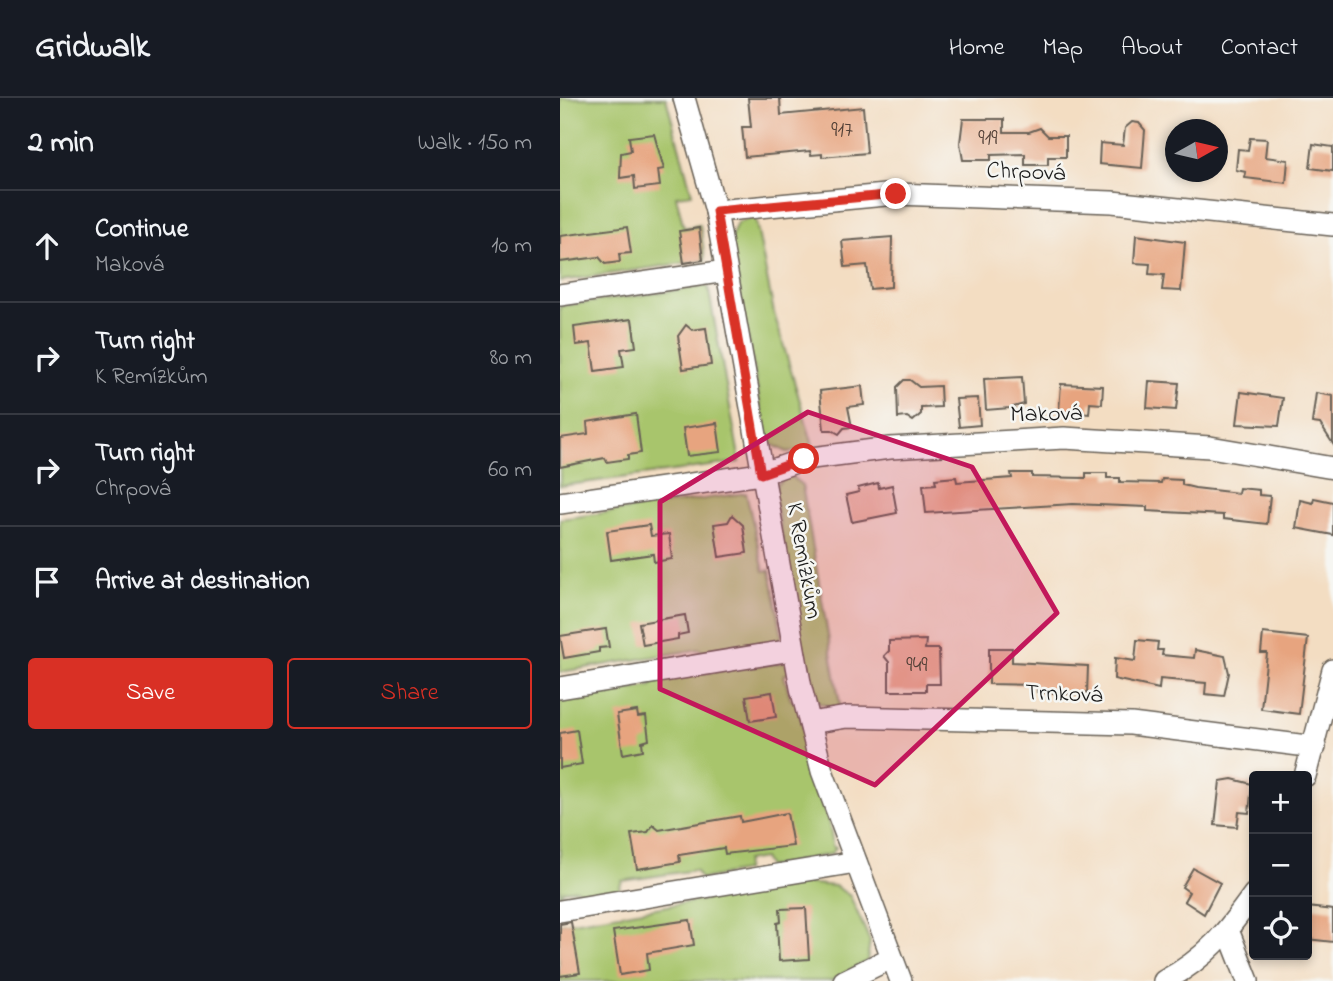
<!DOCTYPE html>
<html lang="en">
<head>
<meta charset="utf-8">
<style>
  :root { --surface:#171b24; --page:#242831; --text:#f1f3f6; --muted:#9ea1a6; --line:#363941; --accent:#d93025 }
  body { margin:0; font-family:"Indie Flower",sans-serif; background:var(--page); color:var(--text) }
  .controls { position:absolute; right:21px; bottom:21px; display:grid; overflow:hidden; border-radius:7px; box-shadow:0 4px 10px #0003 }
  .controls button { width:63px; height:63px; display:grid; place-items:center; padding:0; border:0; border-bottom:2px solid var(--line); background:var(--surface); color:var(--text); font:35px sans-serif }
  .compass { position:absolute; left:605px; top:21px; width:63px; height:63px; border-radius:50%; background:var(--surface); box-shadow:0 4px 10px #0003; rotate:82deg }
  .stop { position:absolute; width:21px; height:21px; margin:-16px; border:5px solid #d93025; border-radius:50%; background:#fff }
  .stop.end { background:#d93025; border-color:#fff; box-shadow:0 2px 7px #0008 }
  .list { margin:0; padding:0; list-style:none }
  h2 { display:flex; justify-content:space-between; align-items:center; height:91px; margin:0; padding:0 28px; font-size:30px }
  h2 small { font-size:23px; font-weight:400; color:var(--muted) }
  .list li { display:grid; grid-template-columns:46px 1fr auto; gap:21px; align-items:center; box-sizing:border-box; height:112px; padding:0 28px; border-top:2px solid var(--line) }
  .list b { display:block; font-size:26px; white-space:nowrap }
  .list p { margin:0; font-size:23px; white-space:nowrap; color:var(--muted) }
  .list em { font-size:23px; font-style:normal; color:var(--muted) }
  .actions { display:flex; gap:14px; padding:21px 28px }
  .actions a { flex:1; padding:16px 0; border:2px solid var(--accent); border-radius:7px; text-align:center; font-size:24px; color:var(--accent) }
  .actions .main { background:var(--accent); color:#fff }
  .icon { flex:none; width:38px; height:38px; fill:none; stroke:currentColor; stroke-width:2; stroke-linecap:round; stroke-linejoin:round }
  .map { position:relative; flex:none; width:773px; height:883px; overflow:hidden }
  header { display:flex; align-items:center; gap:42px; box-sizing:border-box; height:98px; padding:0 35px; background:var(--surface); border-bottom:2px solid var(--line) }
  header strong { font-size:33px }
  nav { display:flex; gap:38px; margin-inline-start:auto; font-size:24px }
  main { display:flex }
  aside { flex:1; background:var(--surface) }
  .map>svg:first-child { display:block }
</style>
</head>
<body>
<header>
<strong>Gridwalk</strong>
<nav><a>Home</a><a>Map</a><a>About</a><a>Contact</a></nav>
</header>
<main>
<aside>
<h2>2 min<small>Walk · 150 m</small></h2>
<ul class="list">
<li><svg class="icon" aria-label="ahead" viewBox="0 0 24 24"><path d="M12 20V5M6 11l6-6 6 6"/></svg><div><b>Continue</b><p>Maková</p></div><em>10 m</em></li>
<li><svg class="icon" aria-label="right" viewBox="0 0 24 24"><path d="M7 20v-9h11M14 6l5 5-5 5"/></svg><div><b>Turn right</b><p>K Remízkům</p></div><em>80 m</em></li>
<li><svg class="icon" aria-label="right" viewBox="0 0 24 24"><path d="M7 20v-9h11M14 6l5 5-5 5"/></svg><div><b>Turn right</b><p>Chrpová</p></div><em>60 m</em></li>
<li><svg class="icon" aria-label="arrive" viewBox="0 0 24 24"><path d="M6 21V4h12l-3 4 3 4H6"/></svg><div><b>Arrive at destination</b></div></li>
</ul>
<div class="actions"><a class="main">Save</a><a>Share</a></div>
</aside>
<div class="map">
<svg width="773" height="883" viewBox="0 0 773 883">
  <rect width="100%" height="100%" fill="#f6f6f2"/>
  <filter id="ink" filterUnits="userSpaceOnUse"><feTurbulence type="fractalNoise" baseFrequency=".0143" numOctaves="2"/><feDisplacementMap in="SourceGraphic" scale="14" xChannelSelector="R" yChannelSelector="G"/><feConvolveMatrix kernelMatrix="1 2 1 2 8 2 1 2 1" color-interpolation-filters="sRGB"/></filter>
  <filter id="wash" filterUnits="userSpaceOnUse"><feTurbulence type="fractalNoise" baseFrequency=".00686" numOctaves="4" result="noise"/><feDisplacementMap in="SourceGraphic" scale="28" xChannelSelector="R" yChannelSelector="G"/><feGaussianBlur stdDeviation="1.57" result="paint"/><feColorMatrix in="noise" values="0 0 0 0 0 0 0 0 0 0 0 0 0 0 0 0 0 1.4 0 .05"/><feComposite in="paint" operator="in"/></filter>
  <g filter="url(#wash)">
    <rect width="100%" height="100%" fill="#f3ddc2"/>
    <g fill="#a8c56c" stroke="#627044" stroke-width="2">
      <path d="M0,0h106l26,96 -16,2 8,32 16,-3 5,35 -145,21z"/>
      <path d="M195,119l19,96 40,136 -27,3 -20,-10 -37,-202 7,-17z"/>
      <path d="M148,188l32,176 -180,24v-180z"/>
      <path d="M229,377l13,10 39,225 -22,-7 -11,-19 -34,-192 3,-8z"/>
      <path d="M186,395l18,78 6,-1 12,65 -3,6 -76,16 -3,-8 -140,23v-153z"/>
      <path d="M225,564l5,10 -6,3 7,25h5l12,46 -5,3c6,23 31,77 29,97l4,2 -5,6 -63,13 -5,-9 -17,3 -1,10 -44,8 -6,-9 -73,11 -4,11 -36,7 -5,-10 -14,2 -3,11v-201l92,-15v-6z"/>
      <path d="M244,785l31,3 15,10 20,45 -3,20 -36,20h-271v-57z"/>
    </g>
    <g id="blocks">
      <g fill="#e7a47f">
        <path d="M188,0h32l1,17 82,-8 4,46 -45,4v-3l-11,1 -1,-4 -65,6 -3,-30h9z"/>
        <path d="M403,21h41v13h25l11,-4 8,8h18v21h-18v8h-23v-11l-34,1v5h-28l-3,-17z"/>
        <path d="M572,24l7,1 6,7 -3,38 -43,-4 1,-21 23,2 2,-17z"/>
        <path d="M94,36l10,35 -6,1 2,16 -25,3 -1,-13 -14,2 1,-25 10,-2 -2,-14z"/>
        <path d="M690,40l17,1 -2,18 23,3 -2,23 -41,-5 1,-6 -10,-2 2,-21 10,1z"/>
        <path d="M753,46l20,3v24l-23,-3z"/>
        <path d="M67,129l4,26 -12,1 1,8 -15,2 -6,-7 -39,5v-26z"/>
        <path d="M139,130l4,32 -19,3 -5,-32z"/>
        <path d="M576,137l49,7 -4,49 -19,-1 2,-15 -15,-1 1,-10 -16,-1z"/>
        <path d="M332,139l-1,50 -21,2 -3,-24 -22,2 -3,-26z"/>
        <path d="M72,221l4,28 -15,2 3,18 -29,4 -4,-28 -15,2 -2,-18z"/>
        <path d="M126,227l6,5 14,-2 5,37 -28,4 -5,-33z"/>
        <path d="M462,279l2,27 -14,4 -24,2 -2,-31z"/>
        <path d="M344,282h6l9,7 21,-1 1,21 -20,1v6l-8,7 -6,-4 -9,1 -1,-31z"/>
        <path d="M589,283l30,2 -3,27 -29,-2z"/>
        <path d="M501,286l42,2 -1,18 -12,-1 -1,11 -30,-3z"/>
        <path d="M302,288l2,19 -16,2 4,20 -8,1 -5,6 -7,-4h-8l-4,-39z"/>
        <path d="M681,294l42,6 -4,28 -42,-2z"/>
        <path d="M756,295l17,3v48l-13,-20 -8,-1z"/>
        <path d="M418,300l2,27 -21,2 -3,-28z"/>
        <path d="M76,316l5,39 -13,2v4l-21,3 -2,-4 -45,9v-29l28,-4 -1,-12z"/>
        <path d="M157,325l4,29 -34,4 -4,-28z"/>
        <path d="M451,375h21v4l54,1v-5h21v5h13v4l41,1 1,-4 20,1v5l13,3 43,5 1,-5 20,2v5l11,1 -3,28 -44,-5v-4l-76,-4v-4l-74,-3 -147,9 -3,-28 13,-1 -1,-5 21,-2 1,5 55,-4z"/>
        <path d="M318,385l1,5 13,-3 5,28 -45,9 -6,-27 13,-3 -1,-4z"/>
        <path d="M754,400l19,4v33l-37,-7 4,-28 13,3z"/>
        <path d="M172,417l11,10 4,28 -28,4 -5,-33 14,-2z"/>
        <path d="M89,427l2,11 18,-2 3,25 -18,3 -1,-8 -42,6 -4,-29z"/>
        <path d="M125,517l3,18 -10,2v4l-35,6 -4,-22z"/>
        <path d="M46,531l3,18 -10,1v4l-35,6 -4,-22z"/>
        <path d="M703,535l45,5 -9,76 -38,-5 6,-56h-6z"/>
        <path d="M366,542l-1,9h14l1,35h-14v7h-37v-29l-5,-6 5,-5v-10z"/>
        <path d="M577,542l21,2 -1,8h6l-1,5 32,3 1,-8 30,6 4,17 -5,23 -19,-2 1,-11 -46,-4 -1,10 -45,-10 1,-21 20,3z"/>
        <path d="M429,550h23v14l76,4 -1,29 -50,-3v-7l-48,-1z"/>
        <path d="M212,594l4,25 -26,4 -4,-25z"/>
        <path d="M77,613l1,6 8,-1 3,24 -7,2 1,8 -20,4 -6,-40z"/>
        <path d="M17,632l5,34 -22,4v-35z"/>
        <path d="M672,681l20,5 -3,29 -10,-1 -2,15 -22,-2 5,-44z"/>
        <path d="M227,715l6,33 -68,8 -1,-6 -45,7 1,7 -43,7 -6,-35 17,-2 5,-7 6,5 81,-14 1,6z"/>
        <path d="M633,770l27,15 -16,31 -20,-13 5,-9 -7,-5z"/>
        <path d="M747,809l26,3v32l-26,-3z"/>
        <path d="M246,810l3,51 -30,2 -2,-38 4,-1 -1,-13z"/>
        <path d="M130,822l4,25 -47,8 2,17 -29,5 -7,-44z"/>
        <path d="M11,824l9,51 -20,3v-52z"/>
      </g>
    </g>
  </g>
  <g filter="url(#ink)">
    <use href="#blocks" fill-opacity="0" stroke="#676056" stroke-width="2"/>
    <g fill="none" stroke-linecap="round" stroke-linejoin="round">
      <g stroke="#676056" stroke-width="24">
        <g id="minor">
          <path d="M124,0l32,113 85,477 21,83 79,210"/>
          <path d="M156,113l180,-17 216,8 221,23"/>
          <path d="M0,197l166,-24"/>
          <path d="M0,405l201,-29 43,-15 86,-11 174,-10 146,9 123,21"/>
          <path d="M0,590l232,-38"/>
          <path d="M250,625l37,-6 284,7 184,23"/>
          <path d="M745,678l28,-106"/>
          <path d="M0,813l296,-49"/>
          <path d="M668,832l20,51"/>
          <path d="M284,883l47,-23"/>
          <path d="M604,883c43,-23 62,-48 90,-87"/>
        </g>
      </g>
      <use href="#minor" stroke="#fff" stroke-width="21"/>
    </g>
  </g>
  <g fill="none" stroke-linecap="round" stroke-linejoin="round" filter="url(#ink)">
    <path stroke="#d93025" stroke-width="9" d="M244,361l-43,15 -45,-263 180,-17"/>
  </g>
  <path fill="#c2185b" fill-opacity="0.2" stroke="#c2185b" stroke-width="5" stroke-linejoin="round" d="M248,314l164,55 85,146 -182,172 -215,-96v-187z"/>
  <g text-anchor="middle" dominant-baseline="central" stroke-width="5" stroke-linejoin="round" paint-order="stroke">
    <g font-size="21" fill="#4f3e35">
      <text x="282" y="33">917</text>
      <text x="428" y="41">919</text>
      <text x="357" y="568">949</text>
    </g>
    <g font-size="24" fill="#1c1c1c" stroke="#f6f6f2">
      <text transform="translate(466 75) rotate(2)">Chrpová</text>
      <text transform="translate(486 317) rotate(-1)">Maková</text>
      <text transform="translate(243 463) rotate(80)">K Remízkům</text>
      <text transform="translate(504 597) rotate(2)">Trnková</text>
    </g>
  </g>
</svg>
<div class="controls">
<button>+</button>
<button>−</button>
<button><svg class="icon" aria-label="locate" viewBox="0 0 24 24"><circle cx="12" cy="12" r="6"/><path d="M12 2v4M12 18v4M2 12h4M18 12h4"/></svg></button>
</div>
<svg class="compass" viewBox="-18 -18 36 36"><path d="M0-13l5 13h-10z" fill="#e53935"/><path d="M0 13l5-13h-10z" fill="#9ea1a6"/></svg>
<div class="stop" style="left:244px;top:361px"></div>
<div class="stop end" style="left:336px;top:96px"></div>
</div>
</main>
</body>
</html>
